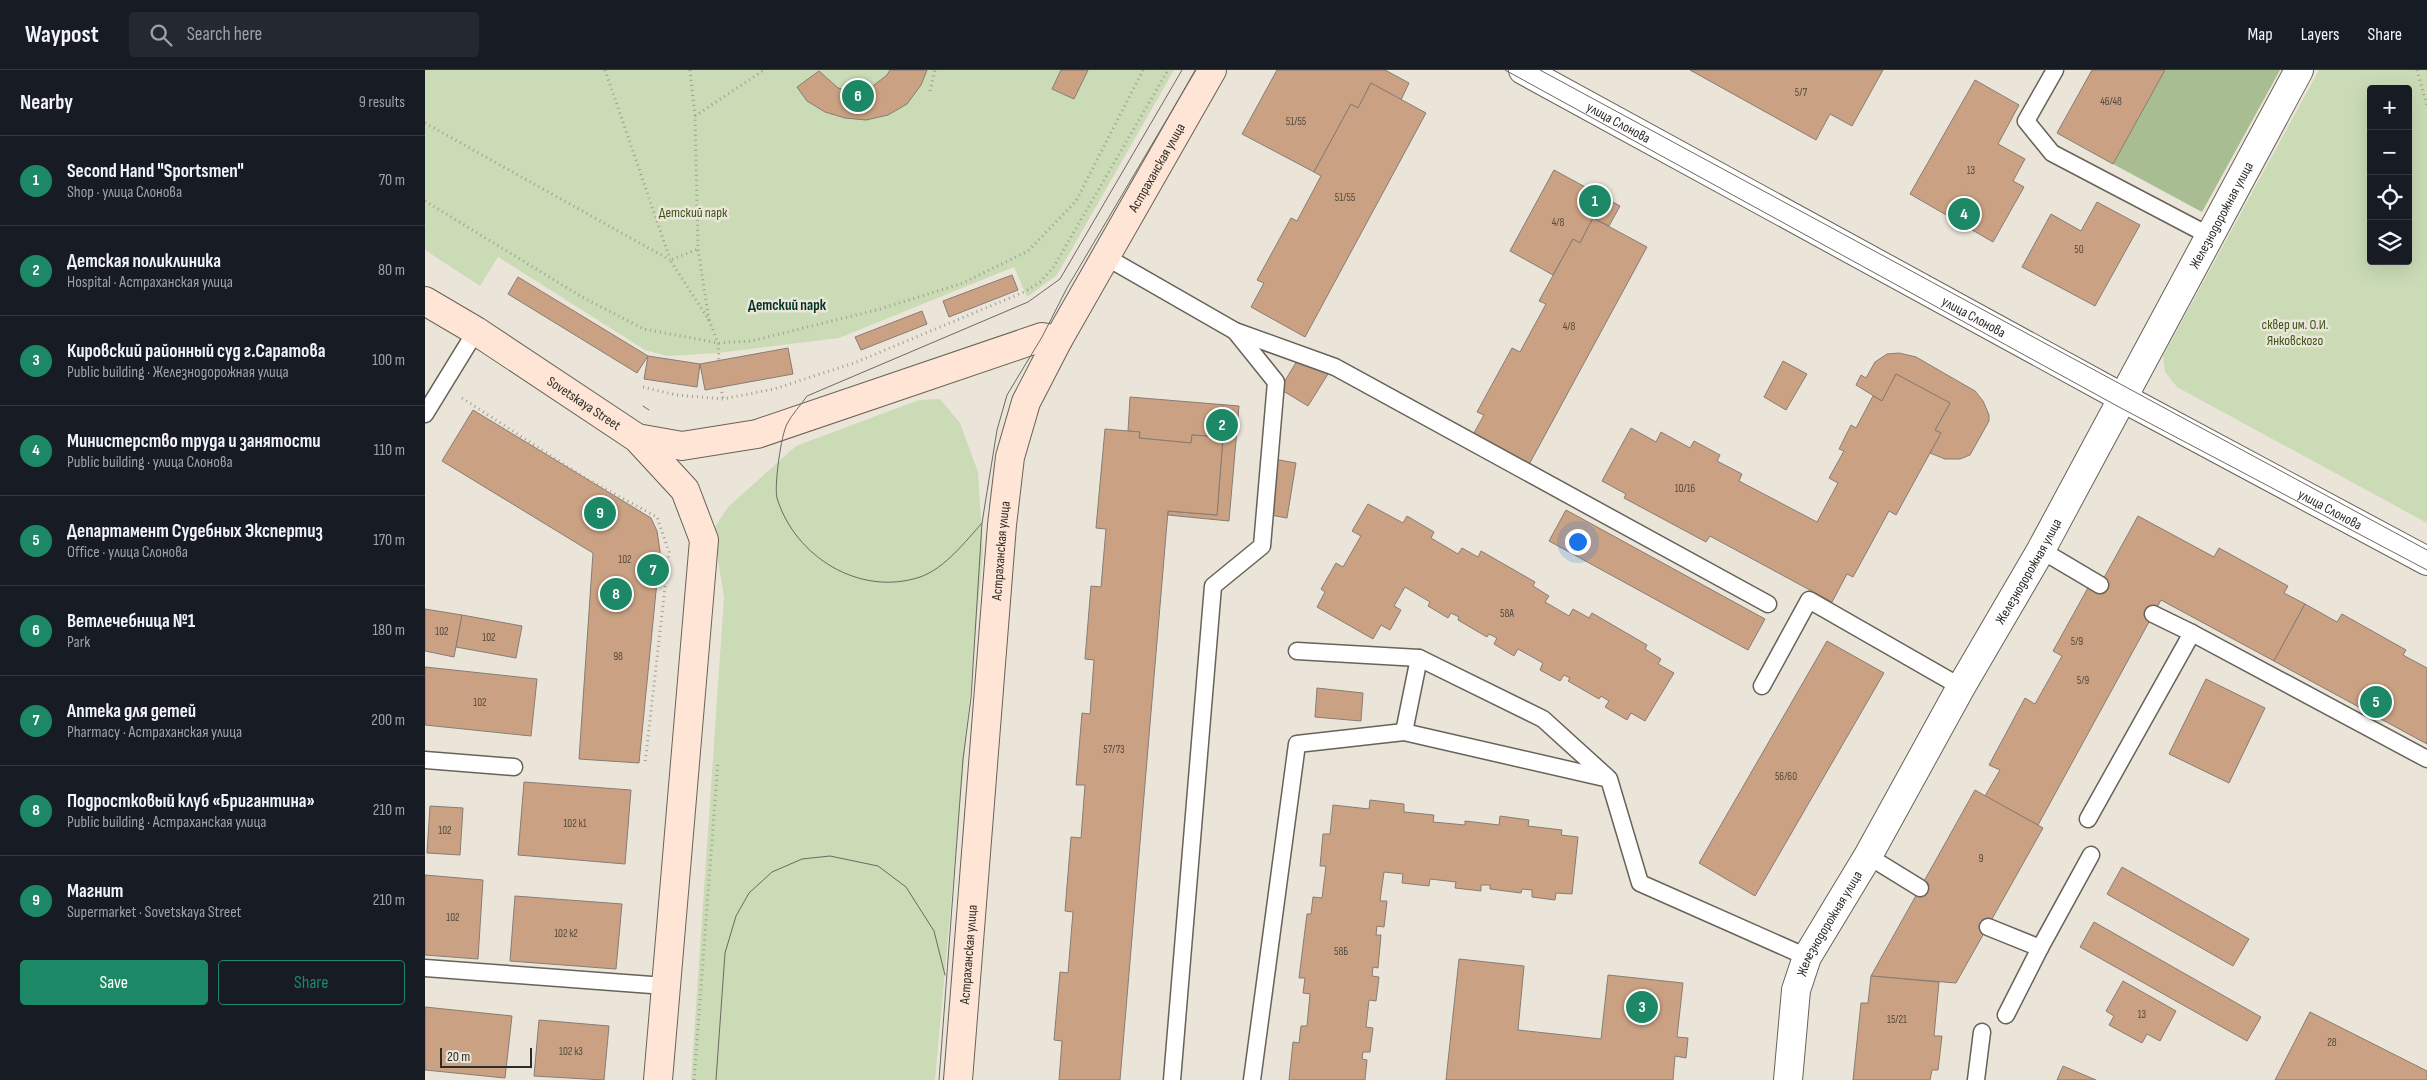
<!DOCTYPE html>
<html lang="en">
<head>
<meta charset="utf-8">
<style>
  :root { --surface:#171b24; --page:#242831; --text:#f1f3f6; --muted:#9ea1a6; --line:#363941; --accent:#1d8865 }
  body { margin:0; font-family:"Sofia Sans Condensed",sans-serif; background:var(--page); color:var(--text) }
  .controls { position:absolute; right:15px; top:15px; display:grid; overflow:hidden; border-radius:5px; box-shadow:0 5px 20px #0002 }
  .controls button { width:45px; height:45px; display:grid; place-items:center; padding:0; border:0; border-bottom:1px solid var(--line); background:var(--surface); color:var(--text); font:25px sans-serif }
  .scale { position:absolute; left:15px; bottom:12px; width:92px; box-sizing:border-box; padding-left:5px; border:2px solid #2e2c27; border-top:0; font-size:14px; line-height:18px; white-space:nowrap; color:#2e2c27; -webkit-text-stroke:4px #ebe5d9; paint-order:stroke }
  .you { position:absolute; left:1152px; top:471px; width:18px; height:18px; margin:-12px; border:4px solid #fff; border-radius:50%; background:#1a73e8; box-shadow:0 0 0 8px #1a73e833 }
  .badge { display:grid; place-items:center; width:32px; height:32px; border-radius:50%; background:var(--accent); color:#fff; font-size:16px; font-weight:700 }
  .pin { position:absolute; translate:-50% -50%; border:2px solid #fff; box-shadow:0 1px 5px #0006 }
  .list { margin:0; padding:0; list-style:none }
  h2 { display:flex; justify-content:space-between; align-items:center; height:65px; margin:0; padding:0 20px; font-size:21px }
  h2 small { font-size:16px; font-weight:400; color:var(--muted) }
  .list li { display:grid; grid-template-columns:32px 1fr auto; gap:15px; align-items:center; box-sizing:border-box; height:90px; padding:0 20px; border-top:1px solid var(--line) }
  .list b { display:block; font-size:19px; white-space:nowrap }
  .list p { margin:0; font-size:16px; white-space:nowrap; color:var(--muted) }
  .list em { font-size:16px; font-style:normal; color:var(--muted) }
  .actions { display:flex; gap:10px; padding:15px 20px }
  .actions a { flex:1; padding:11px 0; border:1px solid var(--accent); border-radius:5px; text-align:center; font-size:18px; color:var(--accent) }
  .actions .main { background:var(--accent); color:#fff }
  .icon { flex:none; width:28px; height:28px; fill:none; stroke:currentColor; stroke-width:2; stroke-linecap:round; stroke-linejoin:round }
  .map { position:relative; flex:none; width:2002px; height:1010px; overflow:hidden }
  header { display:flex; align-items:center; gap:30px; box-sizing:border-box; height:70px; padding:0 25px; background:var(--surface); border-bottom:1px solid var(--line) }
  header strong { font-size:24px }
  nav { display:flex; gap:28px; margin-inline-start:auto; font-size:18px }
  .search { width:350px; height:45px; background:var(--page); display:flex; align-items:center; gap:12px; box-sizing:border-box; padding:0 18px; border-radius:5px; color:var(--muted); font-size:19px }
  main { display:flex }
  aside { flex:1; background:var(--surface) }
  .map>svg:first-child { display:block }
</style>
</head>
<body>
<header>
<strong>Waypost</strong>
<div class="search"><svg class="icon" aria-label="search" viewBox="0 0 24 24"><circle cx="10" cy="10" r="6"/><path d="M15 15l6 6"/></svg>Search here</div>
<nav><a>Map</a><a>Layers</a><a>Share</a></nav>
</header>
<main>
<aside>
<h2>Nearby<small>9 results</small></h2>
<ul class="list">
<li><span class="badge">1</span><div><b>Second Hand &quot;Sportsmen&quot;</b><p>Shop · улица Слонова</p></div><em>70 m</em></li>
<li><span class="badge">2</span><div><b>Детская поликлиника</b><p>Hospital · Астраханская улица</p></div><em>80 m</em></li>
<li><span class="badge">3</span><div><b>Кировский районный суд г.Саратова</b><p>Public building · Железнодорожная улица</p></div><em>100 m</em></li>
<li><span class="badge">4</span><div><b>Министерство труда и занятости</b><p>Public building · улица Слонова</p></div><em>110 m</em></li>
<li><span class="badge">5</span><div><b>Департамент Судебных Экспертиз</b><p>Office · улица Слонова</p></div><em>170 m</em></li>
<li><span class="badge">6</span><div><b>Ветлечебница №1</b><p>Park</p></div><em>180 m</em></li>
<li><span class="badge">7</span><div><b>Аптека для детей</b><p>Pharmacy · Астраханская улица</p></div><em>200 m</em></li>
<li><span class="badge">8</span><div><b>Подростковый клуб «Бригантина»</b><p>Public building · Астраханская улица</p></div><em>210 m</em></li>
<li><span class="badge">9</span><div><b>Магнит</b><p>Supermarket · Sovetskaya Street</p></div><em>210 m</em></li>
</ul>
<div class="actions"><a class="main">Save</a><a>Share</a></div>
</aside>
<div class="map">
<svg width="2002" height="1010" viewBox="0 0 2002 1010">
  <rect width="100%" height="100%" fill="#ebe5d9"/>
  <g fill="#cadbb6" fill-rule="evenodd">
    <path d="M0,0h749l-117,205 -30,22 -13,-30 -175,71 -121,15 -51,3 -22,-6 -147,-93 -18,29 -55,-36z"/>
    <path d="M1894,0h108v453l-250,-136 -12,-15 -2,-16zM1946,19h37v172h-37z"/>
    <path d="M515,329l20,24 18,49 5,79 -48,529h-244l33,-483 -11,-67 15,-23 68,-61 123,-46z"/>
  </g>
  <path fill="#a9bd92" d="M1740,0h115l-78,142 -89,-48z"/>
  <g fill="#caa283" stroke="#877c75">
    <path d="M465,0h37l-6,15 -14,19 -19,11 -22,5 -21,-2 -20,-6 -18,-11 -10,-14 22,-16 19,17 15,4 16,-3 18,-14z"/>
    <path d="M636,0h27l-14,29 -22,-10z"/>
    <path d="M852,0h108l24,13 -8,17 -30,-17 -13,25 -7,-4 -37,68 -72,-38z"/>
    <path d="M1265,0h193l-31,56 -22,-12 -14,26z"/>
    <path d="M1667,0h73l-52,94 -56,-31z"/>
    <path d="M1550,10l44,25 -21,39 27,15 -12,22 11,6 -31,55 -83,-48z"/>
    <path d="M946,13l55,30 -121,224 -54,-30 13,-24 -7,-3 34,-62 6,3 24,-45 -7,-4 37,-68 7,4z"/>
    <path d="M1129,100l66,36 -11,20 -16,-8 -13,25 -7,-4 -20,36 -43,-24z"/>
    <path d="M1672,132l43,23 -45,81 -73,-39 29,-53 30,17z"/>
    <path d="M1168,148l54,29 -121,223 -56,-30 14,-25 -7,-3 35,-64 8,4 26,-48 -7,-3 34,-62 7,4z"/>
    <path d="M587,205l6,15 -69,27 -6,-16z"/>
    <path d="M93,207l130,79 -11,17 -129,-79z"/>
    <path d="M497,241l5,13 -66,26 -6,-13z"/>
    <path d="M363,278l5,26 -88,16 -5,-26z"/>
    <path d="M1474,283l17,4 59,34 8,10 6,14v6l-19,34 -10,4h-15l-15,-6 11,-20 -6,-3 15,-27 -54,-29 -14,27 -26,-16 5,-10 5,3 9,-16 12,-8z"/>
    <path d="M223,286l52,8 -3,23 -53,-8z"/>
    <path d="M875,286l28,18 -20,32 -28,-17z"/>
    <path d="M1358,291l24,13 -21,36 -22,-13z"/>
    <path d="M1471,304l54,29 -15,27 6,3 -45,82 -7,-4 -36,66 -6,-3 -15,28 -122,-66 -4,6 -82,-44 2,-4 -24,-13 29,-53 25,14 5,-10 29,16 4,-7 26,14 -3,6 25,13 -3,7 78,41 21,-39 -9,-5 15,-27 -5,-2 12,-24 5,3 17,-32 9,5z"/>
    <path d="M705,327l109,9 -10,115 -61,-6v-4l49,4 6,-78 -31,-2 -1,8 -52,-5 1,-6 -12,-1z"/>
    <path d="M48,340l178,108 6,13 3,20 -21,212 -60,-4 14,-206 -151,-92z"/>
    <path d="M680,359l35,3 -1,6 52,5 1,-8 31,2 -6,78 -49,-4 -48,569h-61l3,-39 -8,-1 6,-68 8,1 5,-61 -8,-1 6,-74 10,1 4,-53h-9l6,-72 8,1 4,-54 -9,-1 6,-73 10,1 5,-58 -10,-1z"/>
    <path d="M849,389l22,4 -9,55 -22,-4z"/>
    <path d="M943,434l35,19 4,-7 27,16 -3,6 27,16 4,-6 16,9 3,-6 54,31 -2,4 16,10 -4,6 24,14 4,-7 16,9 3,-5 55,32 -2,4 16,10 -3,5 16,9 -29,48 -14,-8 -4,7 -22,-13 4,-6 -8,-5 -2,3 -31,-18 2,-3 -6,-3 -4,6 -20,-11 3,-7 -25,-14 -4,7 -20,-12 3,-6 -8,-4 -2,3 -29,-17 1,-3 -8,-4 -3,5 -20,-12 2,-4 -25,-15 -11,19 7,4 -11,20 -9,-5 -8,14 -56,-32 8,-15 -4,-3 15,-26 7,4 18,-31 -9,-5z"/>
    <path d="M1141,440l199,109 -17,31 -199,-109z"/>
    <path d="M1713,446l76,41 5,-9 69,38 -4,7 21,11 -31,57 -113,-61 -123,225 -53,-29 15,-26 -11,-5 36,-67 10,6 27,-48 -9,-5 36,-65 11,-1z"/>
    <path d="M1880,534l32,18 5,-8 64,36 -3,5 24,13v76l-153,-83z"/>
    <path d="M0,539l37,6 -8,42 -29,-6z"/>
    <path d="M37,545l60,11 -6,32 -60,-11z"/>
    <path d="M1402,571l57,32 -129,223 -56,-33z"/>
    <path d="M0,597l112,12 -6,57 -106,-11z"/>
    <path d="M1781,609l59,29 -36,75 -60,-29z"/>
    <path d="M892,618l46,5 -2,28 -46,-4z"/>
    <path d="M99,712l107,8 -6,74 -107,-9z"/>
    <path d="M1550,720l68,38 -87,155 -85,-7z"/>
    <path d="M945,730l34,4v8l30,3 -1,7 32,3v-4l34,4 1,-9 29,4 -1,6 34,4 -1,5 17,2 -6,57 -16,-1 -1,7 -23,-3v-7l-10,-1 -1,4 -31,-4v-4h-9v6l-26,-3 1,-6 -26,-3 -1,7 -27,-3 1,-9 -19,-2 -4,29h7l-3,26 -7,-1 -1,9h5l-3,33 -5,-1 -1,9 7,1 -3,24 -7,-1 -3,27 7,1 -3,24h-7l-1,7 5,1 -2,20h-76l4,-38 6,1 2,-17h6l3,-32 -7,-1 2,-15h-6l8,-64h4l2,-17 9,1 4,-32h-6l3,-32h7l3,-29 36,4z"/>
    <path d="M5,736l33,2 -3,47 -33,-2z"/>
    <path d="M1697,797l127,72 -16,27 -126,-72z"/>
    <path d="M0,805l58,5 -5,79 -53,-4z"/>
    <path d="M90,826l107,8 -6,65 -106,-8z"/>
    <path d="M1669,852l167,95 -14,24 -167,-94z"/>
    <path d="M1034,889l65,7 -6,64 83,9 7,-64 75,8 -6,54 11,1 -2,20 -11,-2 -2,24h-227z"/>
    <path d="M1446,906l68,6 -5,54h8l-4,34h-6l-2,10h-77l8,-77h7z"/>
    <path d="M1698,911l53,30 -16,30 -13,-7 -5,9 -33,-18 5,-9 -8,-5z"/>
    <path d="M0,937l87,9 -7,62 -80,-8z"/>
    <path d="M1885,942l117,59v9h-152z"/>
    <path d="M114,950l70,6 -5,54 -70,-4z"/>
    <path d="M1638,996l33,14h-39z"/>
  </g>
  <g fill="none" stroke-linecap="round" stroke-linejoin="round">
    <g stroke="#686258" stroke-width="19">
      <g id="lane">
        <path d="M1630,0l-29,51 26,32 158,83"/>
        <path d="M681,187l129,74 100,36 433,237"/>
        <path d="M0,344l51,-83"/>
        <path d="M1616,480l59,35"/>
        <path d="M1728,544l39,19 235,126"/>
        <path d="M872,581l122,7 124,61 64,58"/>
        <path d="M1337,616l47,-86 152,87"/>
        <path d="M979,662l15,-74"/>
        <path d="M0,690l89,7"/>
        <path d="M1663,749l104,-186"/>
        <path d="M1443,786l52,32"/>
        <path d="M1563,857l52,21 51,-93"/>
        <path d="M0,898l240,18"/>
        <path d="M1581,945l34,-67"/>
        <path d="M747,1010l41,-494 49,-40 14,-164 -41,-51"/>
        <path d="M827,1010l45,-336 107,-12 205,47 31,104 167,74"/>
        <path d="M1551,1010l6,-48"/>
      </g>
    </g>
    <g stroke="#686258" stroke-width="30">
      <g id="street">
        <path id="s1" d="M1098,0l600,328 304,163"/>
        <path id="s2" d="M1363,1010l8,-90 11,-33 61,-101 93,-169 80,-137 258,-480"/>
      </g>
    </g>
    <g stroke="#686258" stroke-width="30">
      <g id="secondary">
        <path id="s3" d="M0,231l51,30 161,107 48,52 19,50 -46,540"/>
        <path d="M212,368l45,8 75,-12 285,-97 16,3"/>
        <path id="s4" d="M533,1010l44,-555 8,-68 16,-55 32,-62 154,-270"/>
      </g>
    </g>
    <g stroke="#a19d93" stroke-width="3" stroke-dasharray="1 4" stroke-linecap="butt">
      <path d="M180,0l65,189"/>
      <path d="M265,0l5,46 3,133 11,71 -39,-60 28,-11"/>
      <path d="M1992,0l10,36"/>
      <path d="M505,21l5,-21"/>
      <path d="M270,46l69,-46"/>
      <path d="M0,53l245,137"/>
      <path d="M0,131l157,96 62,32 74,14 33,-2 129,-32 83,-26 65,-32 48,-50 67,-131"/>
      <path d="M284,250l9,23 1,17"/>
      <path d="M218,317l33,8 47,4 51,-10 80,-26 170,-71 16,-10 13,-14 115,-198"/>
      <path d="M296,317l2,12"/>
      <path d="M37,328l123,80 72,39 12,35 -24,212"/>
      <path d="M269,1010l24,-319"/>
    </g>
    <use href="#lane" stroke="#fff" stroke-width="16"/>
    <use href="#street" stroke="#fff" stroke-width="28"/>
    <use href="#secondary" stroke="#fee5d5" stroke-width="28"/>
    <g stroke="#6c6962" stroke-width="1">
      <path d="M1080,0l614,337 308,163"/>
      <path d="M1115,0l887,480"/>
      <path d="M218,336l6,4"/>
      <path d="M557,453c-16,18 -38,46 -62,54 -60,20 -125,-20 -143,-79 -3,-12 4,-63 10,-74 5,-10 14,-19 20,-28l221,-94 32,-23 122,-209"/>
      <path d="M291,1010l9,-127 11,-37 13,-23 23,-21 30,-13 28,-3 48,10 28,21 28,44 11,44"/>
      <path d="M514,1010l24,-321 8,-61 11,-175 15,-93 10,-35 35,-58 25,-49 129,-218"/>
    </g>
  </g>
  <g text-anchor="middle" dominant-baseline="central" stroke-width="5" stroke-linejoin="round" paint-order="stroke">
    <g font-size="11" fill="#554a3e">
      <text x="1376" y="22">5/7</text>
      <text x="1686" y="31">46/48</text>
      <text x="871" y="51">51/55</text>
      <text x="1546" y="100">13</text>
      <text x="920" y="127">51/55</text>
      <text x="1133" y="152">4/8</text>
      <text x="1654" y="179">50</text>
      <text x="1144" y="256">4/8</text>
      <text x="1260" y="418">10/16</text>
      <text x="200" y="489">102</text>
      <text x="1082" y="543">58А</text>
      <text x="17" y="561">102</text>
      <text x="64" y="567">102</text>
      <text x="1652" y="571">5/9</text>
      <text x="193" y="586">98</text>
      <text x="1658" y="610">5/9</text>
      <text x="55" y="632">102</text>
      <text x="689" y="679">57/73</text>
      <text x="1361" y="706">56/60</text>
      <text x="150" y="753">102 к1</text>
      <text x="20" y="760">102</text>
      <text x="1556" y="788">9</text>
      <text x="28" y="847">102</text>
      <text x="141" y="863">102 к2</text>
      <text x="916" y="881">58Б</text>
      <text x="1717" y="944">13</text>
      <text x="1472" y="949">15/21</text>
      <text x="1907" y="972">28</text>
      <text x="146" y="981">102 к3</text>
    </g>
    <g font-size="14" fill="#2e2c27" stroke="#ebe5d9">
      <text stroke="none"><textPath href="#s1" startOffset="109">улица Слонова</textPath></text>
      <text stroke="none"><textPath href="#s4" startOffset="951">Астраханская улица</textPath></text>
      <text stroke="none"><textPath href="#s2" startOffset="975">Железнодорожная улица</textPath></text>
      <text stroke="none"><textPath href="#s1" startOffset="514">улица Слонова</textPath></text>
      <text stroke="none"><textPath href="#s3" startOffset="189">Sovetskaya Street</textPath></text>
      <text stroke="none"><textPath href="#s1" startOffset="919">улица Слонова</textPath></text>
      <text stroke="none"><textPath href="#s4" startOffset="531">Астраханская улица</textPath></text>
      <text stroke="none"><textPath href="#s2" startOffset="570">Железнодорожная улица</textPath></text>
      <text stroke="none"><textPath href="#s2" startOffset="165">Железнодорожная улица</textPath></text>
      <text stroke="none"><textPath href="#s4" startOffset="126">Астраханская улица</textPath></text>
    </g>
    <g font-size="14" fill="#3c5515" stroke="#ebe5d9">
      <text x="268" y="142">Детский парк</text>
      <text x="1870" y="254">сквер им. О.И.<tspan x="1870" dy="16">Янковского</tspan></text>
    </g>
    <g font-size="15" font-weight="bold" fill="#003424" stroke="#ebe5d9">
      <text x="362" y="235">Детский парк</text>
    </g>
  </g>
</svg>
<div class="controls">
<button>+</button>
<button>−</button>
<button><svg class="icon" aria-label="locate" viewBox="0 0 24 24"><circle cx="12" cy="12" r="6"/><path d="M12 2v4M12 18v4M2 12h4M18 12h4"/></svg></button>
<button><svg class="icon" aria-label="layers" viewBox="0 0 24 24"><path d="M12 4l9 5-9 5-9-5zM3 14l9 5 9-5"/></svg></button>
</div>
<div class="scale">20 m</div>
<div class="you"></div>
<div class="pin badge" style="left:1170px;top:131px">1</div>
<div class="pin badge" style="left:797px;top:355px">2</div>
<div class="pin badge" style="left:1217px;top:937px">3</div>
<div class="pin badge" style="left:1539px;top:144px">4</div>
<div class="pin badge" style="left:1951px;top:632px">5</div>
<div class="pin badge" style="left:433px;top:26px">6</div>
<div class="pin badge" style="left:228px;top:500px">7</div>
<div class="pin badge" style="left:191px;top:524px">8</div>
<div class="pin badge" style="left:175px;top:443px">9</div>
</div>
</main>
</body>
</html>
